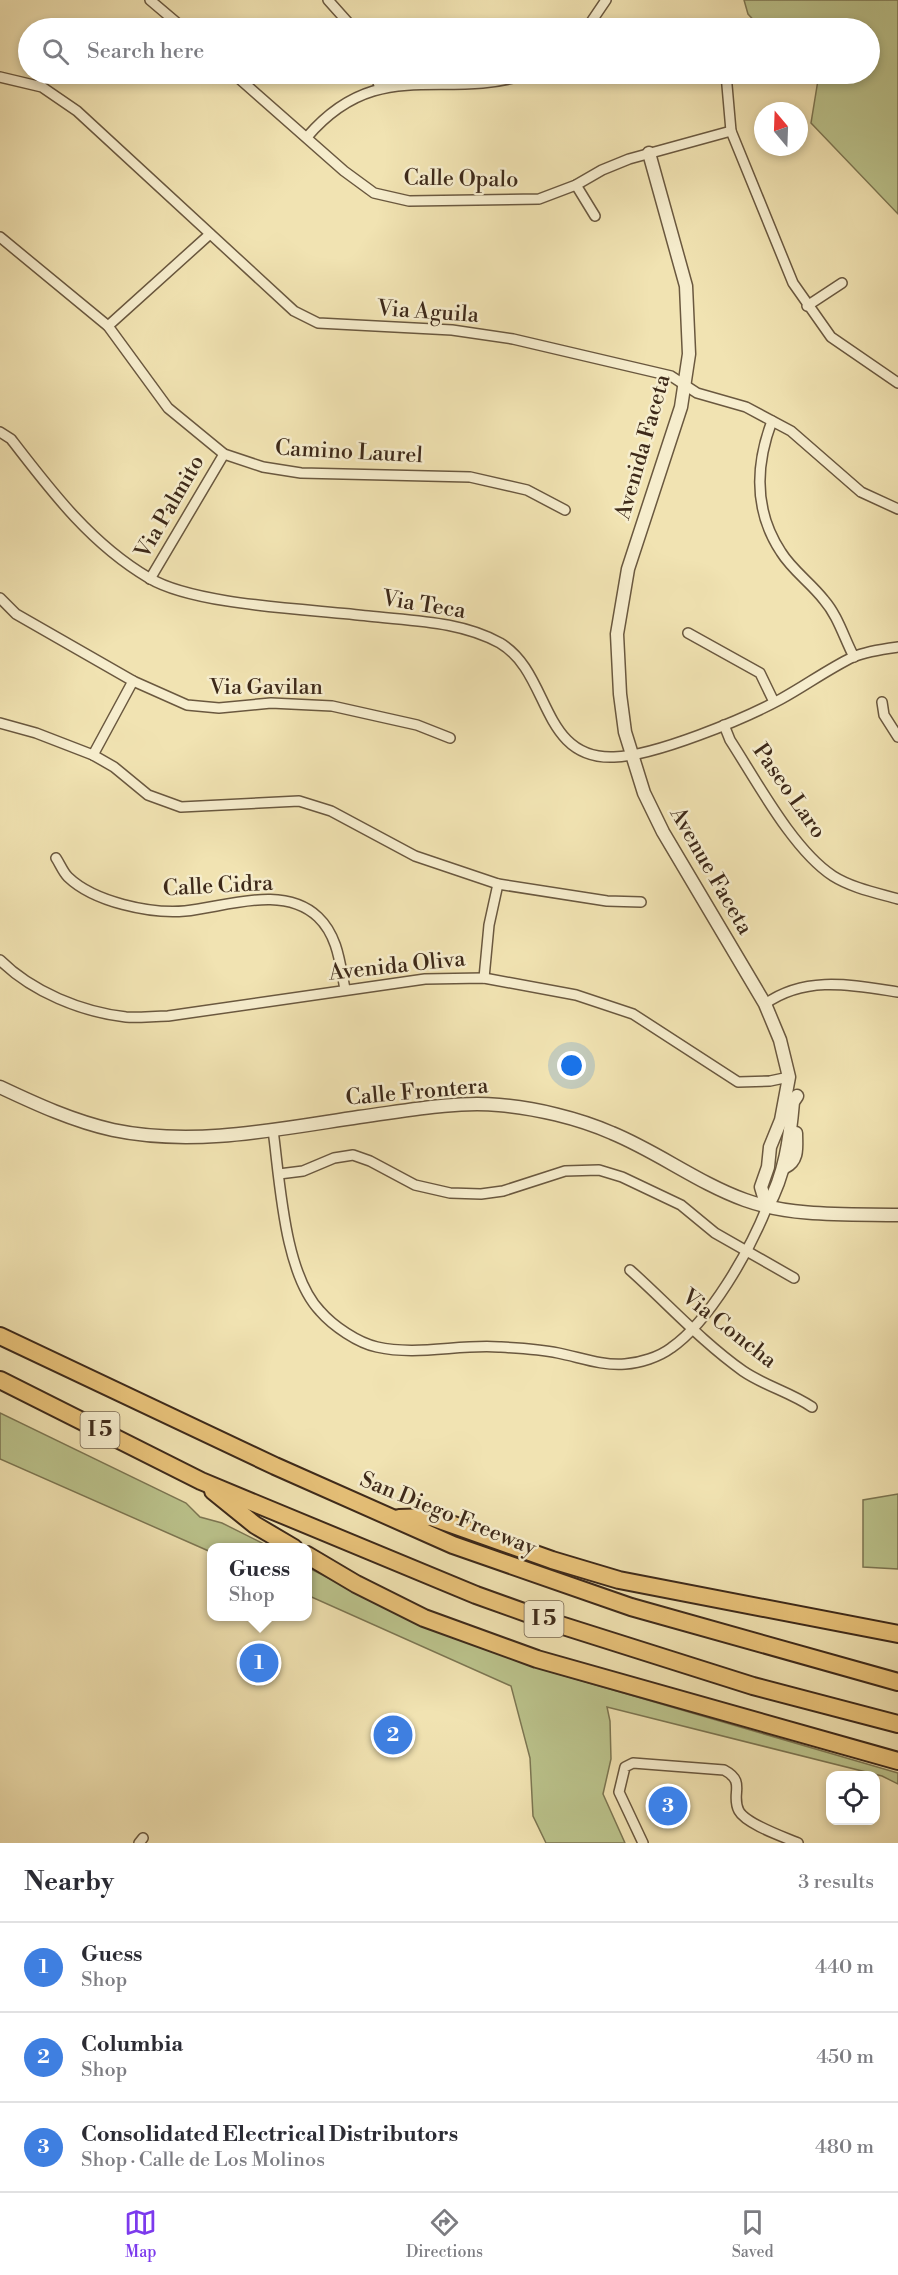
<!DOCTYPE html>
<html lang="en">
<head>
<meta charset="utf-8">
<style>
  :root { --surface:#fff; --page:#f2f2f3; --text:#2b2b33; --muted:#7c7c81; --line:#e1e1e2; --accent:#7c3aed }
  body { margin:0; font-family:"Libre Bodoni",serif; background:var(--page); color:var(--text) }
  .controls { position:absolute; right:18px; bottom:18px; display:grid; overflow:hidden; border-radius:12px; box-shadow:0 3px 9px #0003 }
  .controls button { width:54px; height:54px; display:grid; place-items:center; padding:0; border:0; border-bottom:2px solid var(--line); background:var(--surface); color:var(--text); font:30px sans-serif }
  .compass { position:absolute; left:754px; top:102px; width:54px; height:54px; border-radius:50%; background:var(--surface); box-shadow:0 3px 9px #0003; rotate:341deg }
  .you { position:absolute; left:572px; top:1066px; width:21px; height:21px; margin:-15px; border:4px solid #fff; border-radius:50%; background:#1a73e8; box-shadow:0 0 0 9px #1a73e833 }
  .badge { display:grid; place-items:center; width:39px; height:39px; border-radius:50%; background:var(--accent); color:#fff; font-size:20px; font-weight:700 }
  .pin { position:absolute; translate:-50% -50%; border:3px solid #fff; box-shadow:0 2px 6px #0006 }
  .popup { position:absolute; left:207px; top:1543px; width:105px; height:78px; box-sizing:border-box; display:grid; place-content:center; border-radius:12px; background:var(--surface); filter:drop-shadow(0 2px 4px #0005); font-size:20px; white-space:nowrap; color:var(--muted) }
  .popup b { font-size:22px; color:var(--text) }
  .popup::after { content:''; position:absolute; left:50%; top:100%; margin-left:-12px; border:12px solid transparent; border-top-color:var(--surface) }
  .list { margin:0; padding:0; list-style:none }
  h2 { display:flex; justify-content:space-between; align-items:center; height:78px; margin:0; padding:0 24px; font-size:26px }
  h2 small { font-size:20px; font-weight:400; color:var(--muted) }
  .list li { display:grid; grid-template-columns:39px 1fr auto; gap:18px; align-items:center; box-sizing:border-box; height:90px; padding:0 24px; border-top:2px solid var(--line) }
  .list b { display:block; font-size:22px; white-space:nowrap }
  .list p { margin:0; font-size:20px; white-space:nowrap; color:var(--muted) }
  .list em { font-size:20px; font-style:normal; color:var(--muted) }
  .icon { flex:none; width:33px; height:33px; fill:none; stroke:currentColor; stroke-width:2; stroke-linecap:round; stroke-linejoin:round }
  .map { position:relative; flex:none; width:898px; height:1843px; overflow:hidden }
  .search { position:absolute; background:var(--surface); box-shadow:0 3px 9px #0003; left:18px; right:18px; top:18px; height:66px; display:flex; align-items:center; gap:15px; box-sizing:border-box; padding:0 21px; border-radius:33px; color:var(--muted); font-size:22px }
  .sheet { height:348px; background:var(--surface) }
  nav { display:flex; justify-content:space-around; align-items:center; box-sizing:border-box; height:84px; border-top:2px solid var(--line); background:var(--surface); font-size:16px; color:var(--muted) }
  nav a { display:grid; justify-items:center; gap:3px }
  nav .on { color:var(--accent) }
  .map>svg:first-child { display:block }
</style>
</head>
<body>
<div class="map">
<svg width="898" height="1843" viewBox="0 0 898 1843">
  <rect width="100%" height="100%" fill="#f1e3b2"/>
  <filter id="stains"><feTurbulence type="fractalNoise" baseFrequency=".00333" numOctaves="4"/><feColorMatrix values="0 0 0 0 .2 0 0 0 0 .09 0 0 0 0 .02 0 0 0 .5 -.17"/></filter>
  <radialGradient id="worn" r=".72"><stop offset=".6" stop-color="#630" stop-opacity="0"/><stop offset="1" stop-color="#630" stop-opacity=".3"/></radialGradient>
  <g fill="#bbc38c" stroke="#7c7652" stroke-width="1.5">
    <path d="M744,0h154v214l-87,-91 8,-49h51v-46l-110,-1 -12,-13z"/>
    <path d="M0,1413l186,90 14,14 22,6 48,24 -59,1v4l-211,-93z"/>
    <path d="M898,1494v75l-35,-2v-67z"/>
    <path d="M307,1567l116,59 108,40 367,107v11l-16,-8 -275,-69 3,14 1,38 -8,35 22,49h-79l-13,-27 -3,-58 -19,-72 -204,-91z"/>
  </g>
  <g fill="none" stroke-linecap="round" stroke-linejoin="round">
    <g stroke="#6a583f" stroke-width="12">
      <g id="minor">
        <path d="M150,0l33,28"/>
        <path d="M328,0l25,28"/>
        <path d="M587,28l19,-28"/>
        <path d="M234,74l110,97 30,22 35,8 130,-2 37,-14 26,-15 27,-11 102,-28"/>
        <path d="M375,74l5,14"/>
        <path d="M726,74l5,57 62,152 38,54 67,46"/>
        <path d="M0,77l42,10 35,24 217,200 24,12 134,7 61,9 158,37 26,17 49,14 45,24 70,61 37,17"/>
        <path d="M307,137c71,-83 136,-35 220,-63"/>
        <path d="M576,185l19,31"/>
        <path d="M0,237l108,89 60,82 56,46 39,13 38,6 169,4 57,13 38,20"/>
        <path d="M807,306l35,-23"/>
        <path d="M108,326l102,-92"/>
        <path d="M772,421c-17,45 -18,90 9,131 11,18 30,31 43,48 14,16 20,38 30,57"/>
        <path d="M0,432l11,7c40,52 80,105 138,139 47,28 163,31 219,38 45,5 92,5 132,27 51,30 40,117 114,114 41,-1 130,-38 167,-58 24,-13 47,-30 72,-42 14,-6 30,-8 45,-10"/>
        <path d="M150,579l74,-125"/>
        <path d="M0,598l16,16 117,67 54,24 32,3 52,-5 61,3 85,19 33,13"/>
        <path d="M688,633l72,40 14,29"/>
        <path d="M882,702l2,13 14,22"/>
        <path d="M0,723l36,10 57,22 21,12 34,28 33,12 118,-6 32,10 84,45 83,28 109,17 34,1"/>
        <path d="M724,725l6,15c26,40 63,110 103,136 19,12 44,17 65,23"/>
        <path d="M93,755l40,-74"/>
        <path d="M56,858c4,6 7,14 12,19 26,25 82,37 117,34 41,-4 98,-27 133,6 20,19 22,47 27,72"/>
        <path d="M0,960c32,32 82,52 126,57 13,1 28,-1 42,-1l257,-37 59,-1 92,17 57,19 105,68 32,-1 19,-4"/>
        <path d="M484,978l5,-53 9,-41"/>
        <path d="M765,1004c41,-29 87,-19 133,-12"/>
        <path d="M273,1130c7,51 11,143 47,181 13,15 38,32 57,36 40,9 82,-3 122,0 19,1 40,2 59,6 21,4 44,13 67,11 15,-1 34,-7 46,-16 39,-27 79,-98 96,-141"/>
        <path d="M279,1174l24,-3 31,-13 19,-3 17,6 45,24 35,8 31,1 22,-3 62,-20 34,-1 23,7 59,28 34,28 79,45"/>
        <path d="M630,1270c38,34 71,71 113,101 22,15 47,21 69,36"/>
        <path d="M139,1843l4,-5"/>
        <path d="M643,1843l-24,-51 6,-25 8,-4 91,7c23,12 6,24 15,41 7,13 45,26 59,32"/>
      </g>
    </g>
    <g stroke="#6a583f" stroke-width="15">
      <g id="tertiary">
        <path d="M649,153l37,133 3,68 -8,53 -53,162 -11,65 3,60 5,38 19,61 19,39 102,172 15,36 9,37 -8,43 -11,27 -2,20 -7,20 6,20"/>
        <path d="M0,1087c36,17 73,34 113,43 81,17 166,-1 246,-13 46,-6 94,-16 140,-12 36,3 79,13 113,28 46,19 86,50 133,67 47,17 103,14 153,15"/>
        <path d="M785,1167c14,-7 11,-21 11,-34"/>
        <path d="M767,1207c18,-32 23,-69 26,-105l4,-6"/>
      </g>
    </g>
    <g stroke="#3d2919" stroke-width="20">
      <g id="motorway">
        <path d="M0,1336l275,130 178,79 178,62 267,75"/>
        <path d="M0,1380l201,101 275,114 78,28 199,63 145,38"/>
        <path d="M213,1491l42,34 39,23"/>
        <path d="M399,1518l32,-1 121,43 67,20 279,54"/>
        <path d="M307,1555l49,29 68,34 113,41 361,102"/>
      </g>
    </g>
    <use href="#minor" stroke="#f6edcd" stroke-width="9"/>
    <use href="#tertiary" stroke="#f6edcd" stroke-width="12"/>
    <use href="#motorway" stroke="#e8c279" stroke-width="16"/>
  </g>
  <g text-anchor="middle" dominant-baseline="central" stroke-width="5" stroke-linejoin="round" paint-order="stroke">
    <g fill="#f6edcd" stroke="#74644f" stroke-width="1.5">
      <rect x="80.5" y="1412" width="39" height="36" rx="4.5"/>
      <rect x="524.5" y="1601" width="39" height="36" rx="4.5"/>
    </g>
    <g font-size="21" font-weight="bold" fill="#3d2919">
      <text x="100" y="1430">I 5</text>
      <text x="544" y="1619">I 5</text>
    </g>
    <g font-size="22" fill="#3d2919" stroke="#f6edcd">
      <text transform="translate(461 179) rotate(1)">Calle Opalo</text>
      <text transform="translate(428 312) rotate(4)">Via Aguila</text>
      <text transform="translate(643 447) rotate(-74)">Avenida Faceta</text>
      <text transform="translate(349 452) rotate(3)">Camino Laurel</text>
      <text transform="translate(170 507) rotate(-60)">Via Palmito</text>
      <text transform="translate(424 605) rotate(9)">Via Teca</text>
      <text x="266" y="687">Via Gavilan</text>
      <text transform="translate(789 791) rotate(55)">Paseo Laro</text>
      <text transform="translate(711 871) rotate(60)">Avenue Faceta</text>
      <text transform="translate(218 886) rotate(-3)">Calle Cidra</text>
      <text transform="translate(397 966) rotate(-6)">Avenida Oliva</text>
      <text transform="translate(417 1092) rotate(-5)">Calle Frontera</text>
      <text transform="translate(729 1329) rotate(38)">Via Concha</text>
      <text transform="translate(448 1514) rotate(22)">San Diego Freeway</text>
    </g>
  </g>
  <rect width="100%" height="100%" filter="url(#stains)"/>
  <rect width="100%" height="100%" fill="url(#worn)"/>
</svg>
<div class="controls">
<button><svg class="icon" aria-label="locate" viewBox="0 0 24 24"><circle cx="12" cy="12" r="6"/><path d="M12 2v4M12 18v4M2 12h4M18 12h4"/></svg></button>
</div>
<svg class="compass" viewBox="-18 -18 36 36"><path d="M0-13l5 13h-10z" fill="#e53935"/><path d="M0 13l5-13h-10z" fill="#7c7c81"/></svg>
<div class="you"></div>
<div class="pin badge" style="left:259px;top:1663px;background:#3f7fe0">1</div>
<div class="popup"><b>Guess</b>Shop</div>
<div class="pin badge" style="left:393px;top:1735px;background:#3f7fe0">2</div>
<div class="pin badge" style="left:668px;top:1806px;background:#3f7fe0">3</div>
<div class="search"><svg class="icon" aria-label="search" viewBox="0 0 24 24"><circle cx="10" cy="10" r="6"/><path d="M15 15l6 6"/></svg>Search here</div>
</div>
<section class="sheet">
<h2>Nearby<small>3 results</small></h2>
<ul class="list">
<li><span class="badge" style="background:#3f7fe0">1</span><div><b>Guess</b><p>Shop</p></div><em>440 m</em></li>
<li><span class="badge" style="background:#3f7fe0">2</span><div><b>Columbia</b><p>Shop</p></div><em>450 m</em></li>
<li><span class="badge" style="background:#3f7fe0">3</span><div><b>Consolidated Electrical Distributors</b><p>Shop · Calle de Los Molinos</p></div><em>480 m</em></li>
</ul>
</section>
<nav>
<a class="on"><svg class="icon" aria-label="map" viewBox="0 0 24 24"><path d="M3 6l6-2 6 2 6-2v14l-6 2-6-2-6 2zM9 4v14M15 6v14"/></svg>Map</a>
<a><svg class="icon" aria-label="directions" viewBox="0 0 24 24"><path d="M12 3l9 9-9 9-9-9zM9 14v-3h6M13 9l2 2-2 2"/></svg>Directions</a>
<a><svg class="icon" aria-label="saved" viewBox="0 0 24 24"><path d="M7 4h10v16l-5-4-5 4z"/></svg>Saved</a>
</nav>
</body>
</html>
